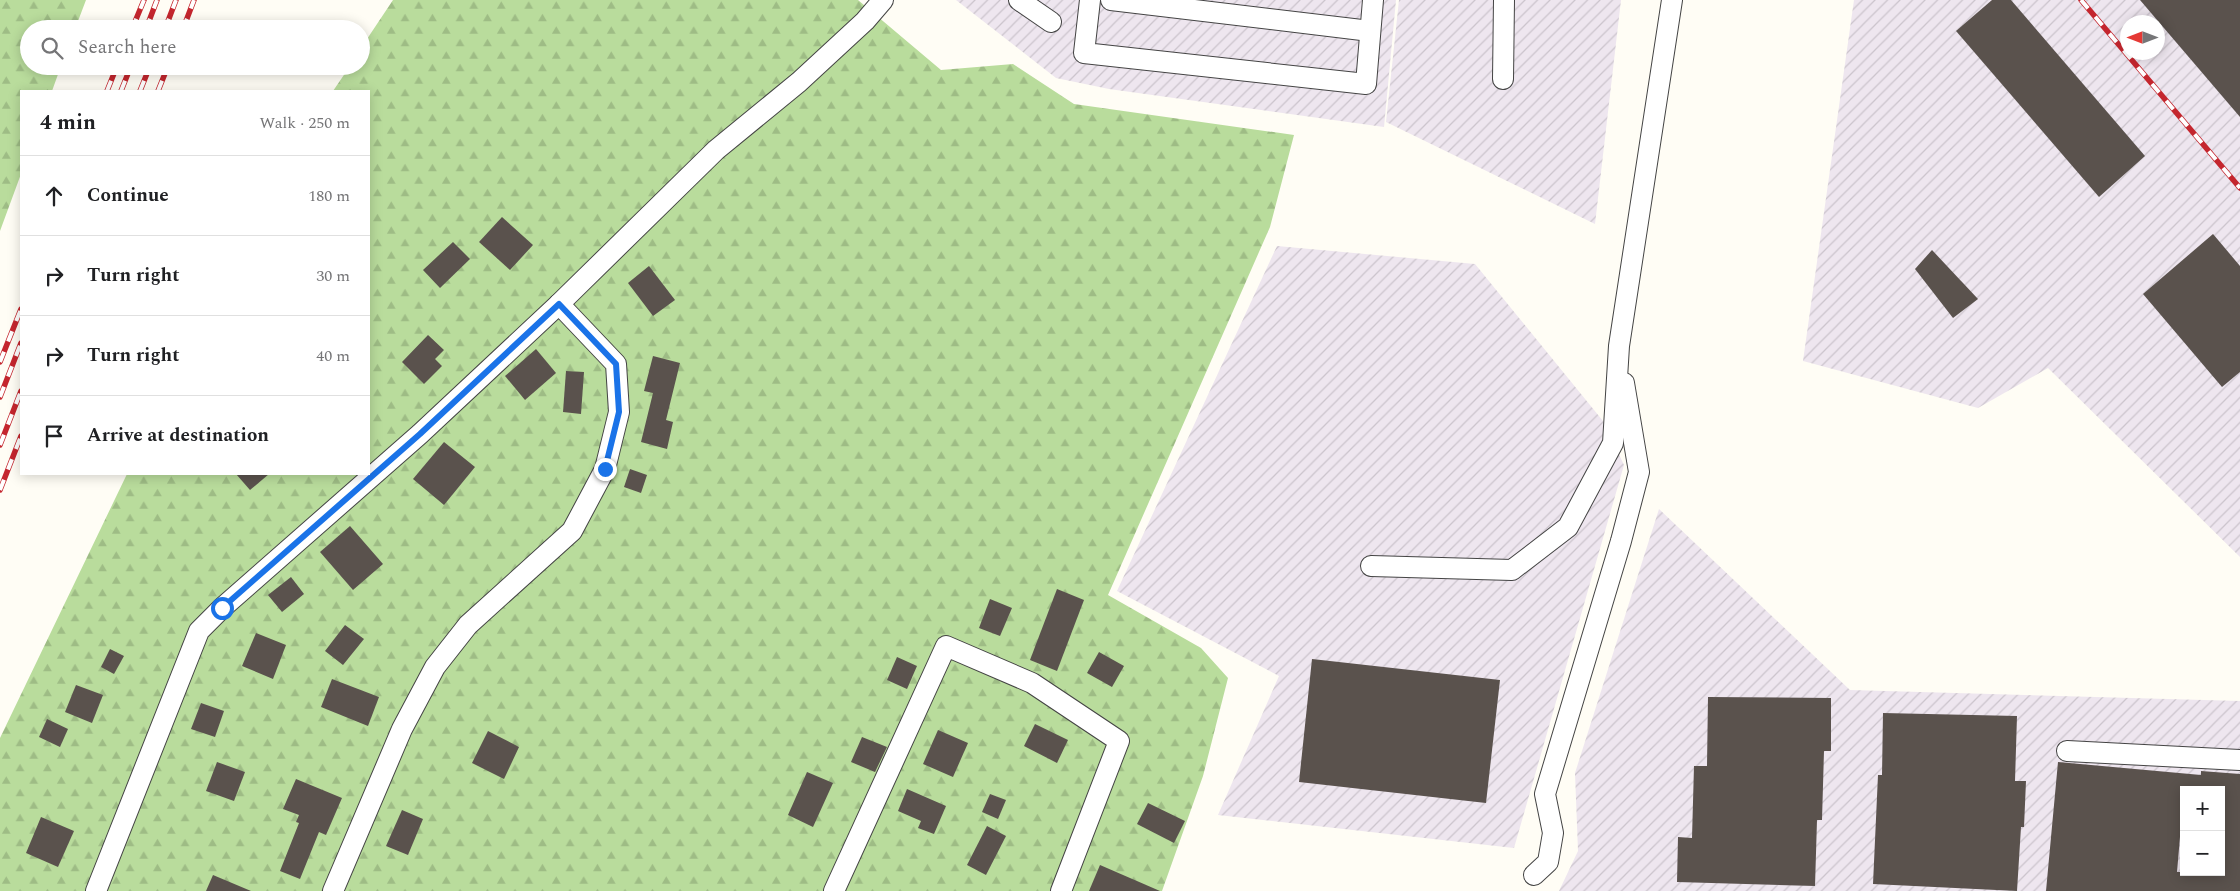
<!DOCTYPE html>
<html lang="en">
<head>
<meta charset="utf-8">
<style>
  :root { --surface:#fff; --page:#f2f2f2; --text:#202124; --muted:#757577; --line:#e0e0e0 }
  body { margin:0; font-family:Spectral,serif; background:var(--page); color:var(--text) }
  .controls { position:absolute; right:15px; bottom:15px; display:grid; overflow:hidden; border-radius:0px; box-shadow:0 2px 12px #0003 }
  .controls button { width:45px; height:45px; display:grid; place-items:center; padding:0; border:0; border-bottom:1px solid var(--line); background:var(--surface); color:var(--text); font:25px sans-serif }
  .compass { position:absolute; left:2120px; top:15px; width:45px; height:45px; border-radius:50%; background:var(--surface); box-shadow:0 2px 12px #0003; rotate:270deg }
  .stop { position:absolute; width:15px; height:15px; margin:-11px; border:4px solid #1a73e8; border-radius:50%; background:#fff }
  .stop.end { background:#1a73e8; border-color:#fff; box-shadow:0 1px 5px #0008 }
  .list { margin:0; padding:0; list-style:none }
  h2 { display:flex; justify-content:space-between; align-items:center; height:65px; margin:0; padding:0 20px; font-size:21px }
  h2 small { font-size:16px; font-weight:400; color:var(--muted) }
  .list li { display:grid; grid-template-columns:32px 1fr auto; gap:15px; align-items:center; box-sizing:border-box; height:80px; padding:0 20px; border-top:1px solid var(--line) }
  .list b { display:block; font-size:19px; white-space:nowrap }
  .list em { font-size:16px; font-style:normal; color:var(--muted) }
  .icon { flex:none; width:28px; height:28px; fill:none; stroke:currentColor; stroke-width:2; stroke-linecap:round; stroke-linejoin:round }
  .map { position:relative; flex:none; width:2240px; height:891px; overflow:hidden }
  .search { position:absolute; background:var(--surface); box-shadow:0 2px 12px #0003; left:20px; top:20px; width:350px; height:55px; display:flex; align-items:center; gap:12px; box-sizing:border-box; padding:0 18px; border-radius:28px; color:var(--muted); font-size:19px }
  .panel { position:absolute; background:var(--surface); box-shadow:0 2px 12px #0003; left:20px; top:90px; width:350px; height:385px; border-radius:0px }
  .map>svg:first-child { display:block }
</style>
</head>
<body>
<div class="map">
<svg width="2240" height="891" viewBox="0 0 2240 891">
  <defs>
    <pattern id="industrial-furrows" width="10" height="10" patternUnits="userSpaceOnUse" patternTransform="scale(1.25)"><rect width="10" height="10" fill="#eee6ef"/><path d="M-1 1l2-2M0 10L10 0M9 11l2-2" fill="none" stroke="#cbc4cc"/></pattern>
    <pattern id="forest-firs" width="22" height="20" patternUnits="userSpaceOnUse" patternTransform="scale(1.25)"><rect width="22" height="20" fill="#b9dc9c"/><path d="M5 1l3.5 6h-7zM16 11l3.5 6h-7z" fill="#9ebc85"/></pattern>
  </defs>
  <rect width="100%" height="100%" fill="#fffdf5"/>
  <g fill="url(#industrial-furrows)" fill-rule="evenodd">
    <path d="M956,0h440l-12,127 -275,-38 -53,-11z"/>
    <path d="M1399,0h222l-26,224 -209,-102z"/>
    <path d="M1854,0h386v557l-192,-189 -70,40 -175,-47zM2128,22h30v30h-30z"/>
    <path d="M1277,246l198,18 128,157 21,44 -110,383 -296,-33 61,-139 -162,-85z"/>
    <path d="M1659,509l191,181 390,11v190h-681l19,-40 -3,-78zM2184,790h37v82h-37z"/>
  </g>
  <g fill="url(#forest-firs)">
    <path d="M0,0h86l-11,29h-46v37h32l-9,25h-31v83l-21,57z"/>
    <path d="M393,0h465l83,70 72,-6 61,40 220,31 -24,92 -162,368 93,53 27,30 -25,98 -41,115h-1162v-153l127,-264h242v-383h-36l17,-25h11v-18z"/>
  </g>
  <g fill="#5a524d" fill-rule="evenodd">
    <path d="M1992,0h19l134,156 -46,41 -143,-166z"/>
    <path d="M2140,0h100v117z"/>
    <path d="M502,217l31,28 -23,25 -31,-28z"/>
    <path d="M2213,234l27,32v106l-18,15 -79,-93z"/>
    <path d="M453,242l17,17 -30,29 -17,-18z"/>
    <path d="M1932,250l46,49 -25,19 -38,-49z"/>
    <path d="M649,266l26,34 -22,16 -25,-33z"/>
    <path d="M428,335l16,15 -9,9 7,7 -18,18 -22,-22z"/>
    <path d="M536,349l20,24 -31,27 -20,-24z"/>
    <path d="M653,356l27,7 -14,57 7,2 -6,27 -26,-7 12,-49 -9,-2z"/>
    <path d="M566,371l18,1 -3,42 -18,-2z"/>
    <path d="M444,442l31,25 -31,38 -31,-26z"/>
    <path d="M630,469l17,6 -6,18 -17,-6z"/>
    <path d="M236,474h33l-19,16z"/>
    <path d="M350,526l33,38 -30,26 -33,-38z"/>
    <path d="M291,577l13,17 -22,18 -14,-17z"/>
    <path d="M1057,589l27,11 -27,71 -27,-11z"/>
    <path d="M990,599l22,9 -12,28 -21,-8z"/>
    <path d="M345,625l19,14 -21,26 -18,-14z"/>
    <path d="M256,633l30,12 -13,34 -31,-13z"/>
    <path d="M110,649l14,7 -10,18 -13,-7z"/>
    <path d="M1099,652l25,14 -12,21 -25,-14z"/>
    <path d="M897,657l20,9 -10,23 -20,-9z"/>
    <path d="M1312,659l188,21 -14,123 -187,-21z"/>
    <path d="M332,679l47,18 -11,29 -47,-19z"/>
    <path d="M76,685l27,10 -11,28 -27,-11z"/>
    <path d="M1708,697l123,1v53h-7l-2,69h-5l-2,66 -138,-4 1,-45 14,1 2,-72h13z"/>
    <path d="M201,703l23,8 -9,26 -24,-8z"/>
    <path d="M1883,713l134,3 -2,65h11l-2,46h-3l-4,64 -144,-7 5,-109h4z"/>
    <path d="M47,719l21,10 -8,18 -21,-10z"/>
    <path d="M1035,724l33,16 -11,23 -33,-17z"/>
    <path d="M938,730l30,13 -15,34 -30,-13z"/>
    <path d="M488,731l31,16 -15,32 -32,-16z"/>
    <path d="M862,737l25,10 -12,25 -24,-10z"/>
    <path d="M217,762l28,10 -11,29 -28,-10z"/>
    <path d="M2058,762l143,13v-4l39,3v117h-194zM2184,790h37v82h-44z"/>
    <path d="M807,772l26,11 -20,44 -25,-12z"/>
    <path d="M296,779l46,19 -16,37 -7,-3 -19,47 -20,-8 19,-48 -3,-1 3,-7 -16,-6z"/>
    <path d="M907,789l39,17 -12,28 -16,-6 3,-7 -23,-10z"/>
    <path d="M990,794l16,6 -8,19 -16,-7z"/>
    <path d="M1148,803l37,18 -11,22 -37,-19z"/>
    <path d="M402,810l21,9 -15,36 -22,-9z"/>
    <path d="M41,817l33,14 -16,36 -32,-14z"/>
    <path d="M987,826l19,10 -20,39 -19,-10z"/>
    <path d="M1100,865l60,26h-71z"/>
    <path d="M213,875l38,16h-45z"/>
  </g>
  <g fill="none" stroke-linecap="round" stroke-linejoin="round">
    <g stroke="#444" stroke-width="22">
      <g id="minor">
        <path d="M1019,0l32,22"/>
        <path d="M1090,0l-6,53 282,31 7,-84"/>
        <path d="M1111,0l259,31"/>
        <path d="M1503,79l1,-79"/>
        <path d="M1371,566l141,4 56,-43 45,-84 6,-97 53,-346"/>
        <path d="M2067,751l173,9"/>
        <path d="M1534,875l14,-13 5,-29 -8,-39 76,-253 18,-69 -15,-89"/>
        <path d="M96,891l103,-260 23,-23 198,-174 139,-130 157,-154 83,-68 66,-61 18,-21"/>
        <path d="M333,891l69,-162 33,-62 33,-42 104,-94 33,-62 14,-57 -3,-48 -57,-60"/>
        <path d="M834,891l112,-245 86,37 87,58 -58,150"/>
      </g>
    </g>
    <use href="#minor" stroke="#fff" stroke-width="20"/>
    <g stroke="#c4262e" stroke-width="5.5">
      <g id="rail">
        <path d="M2081,0l159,188"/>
        <path d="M132,29l12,-29"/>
        <path d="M146,29l11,-29"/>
        <path d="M165,29l11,-29"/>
        <path d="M183,29l11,-29"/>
        <path d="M107,91l10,-25"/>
        <path d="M121,91l10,-25"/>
        <path d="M140,91l10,-25"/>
        <path d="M158,91l10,-25"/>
        <path d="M0,362l21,-53"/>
        <path d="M0,397l21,-54"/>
        <path d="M0,445l21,-54"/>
        <path d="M0,490l21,-54"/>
      </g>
    </g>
    <use href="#rail" stroke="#fff" stroke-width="4" stroke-dasharray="11" stroke-linecap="butt"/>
  </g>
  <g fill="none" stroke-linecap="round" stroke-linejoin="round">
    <path stroke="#1a73e8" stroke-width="6" d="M222,608l198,-174 139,-130 57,60 3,48 -14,57"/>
  </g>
</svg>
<div class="controls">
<button>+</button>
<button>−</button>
</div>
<svg class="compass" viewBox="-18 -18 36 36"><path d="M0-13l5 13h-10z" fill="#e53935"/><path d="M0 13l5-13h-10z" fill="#757577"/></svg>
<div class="stop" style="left:222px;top:608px"></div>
<div class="stop end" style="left:605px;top:469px"></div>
<div class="search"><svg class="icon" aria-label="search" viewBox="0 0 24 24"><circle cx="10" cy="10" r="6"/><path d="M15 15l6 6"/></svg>Search here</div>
<section class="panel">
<h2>4 min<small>Walk · 250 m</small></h2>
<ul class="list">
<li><svg class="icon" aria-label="ahead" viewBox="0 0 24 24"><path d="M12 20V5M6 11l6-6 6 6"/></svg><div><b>Continue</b></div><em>180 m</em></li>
<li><svg class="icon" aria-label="right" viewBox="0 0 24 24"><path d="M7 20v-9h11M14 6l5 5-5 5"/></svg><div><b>Turn right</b></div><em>30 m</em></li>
<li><svg class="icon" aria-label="right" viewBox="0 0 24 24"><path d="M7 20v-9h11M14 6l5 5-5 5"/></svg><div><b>Turn right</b></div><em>40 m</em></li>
<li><svg class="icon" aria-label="arrive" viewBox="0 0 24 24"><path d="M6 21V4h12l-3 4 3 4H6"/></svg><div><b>Arrive at destination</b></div></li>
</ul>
</section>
</div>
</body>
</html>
